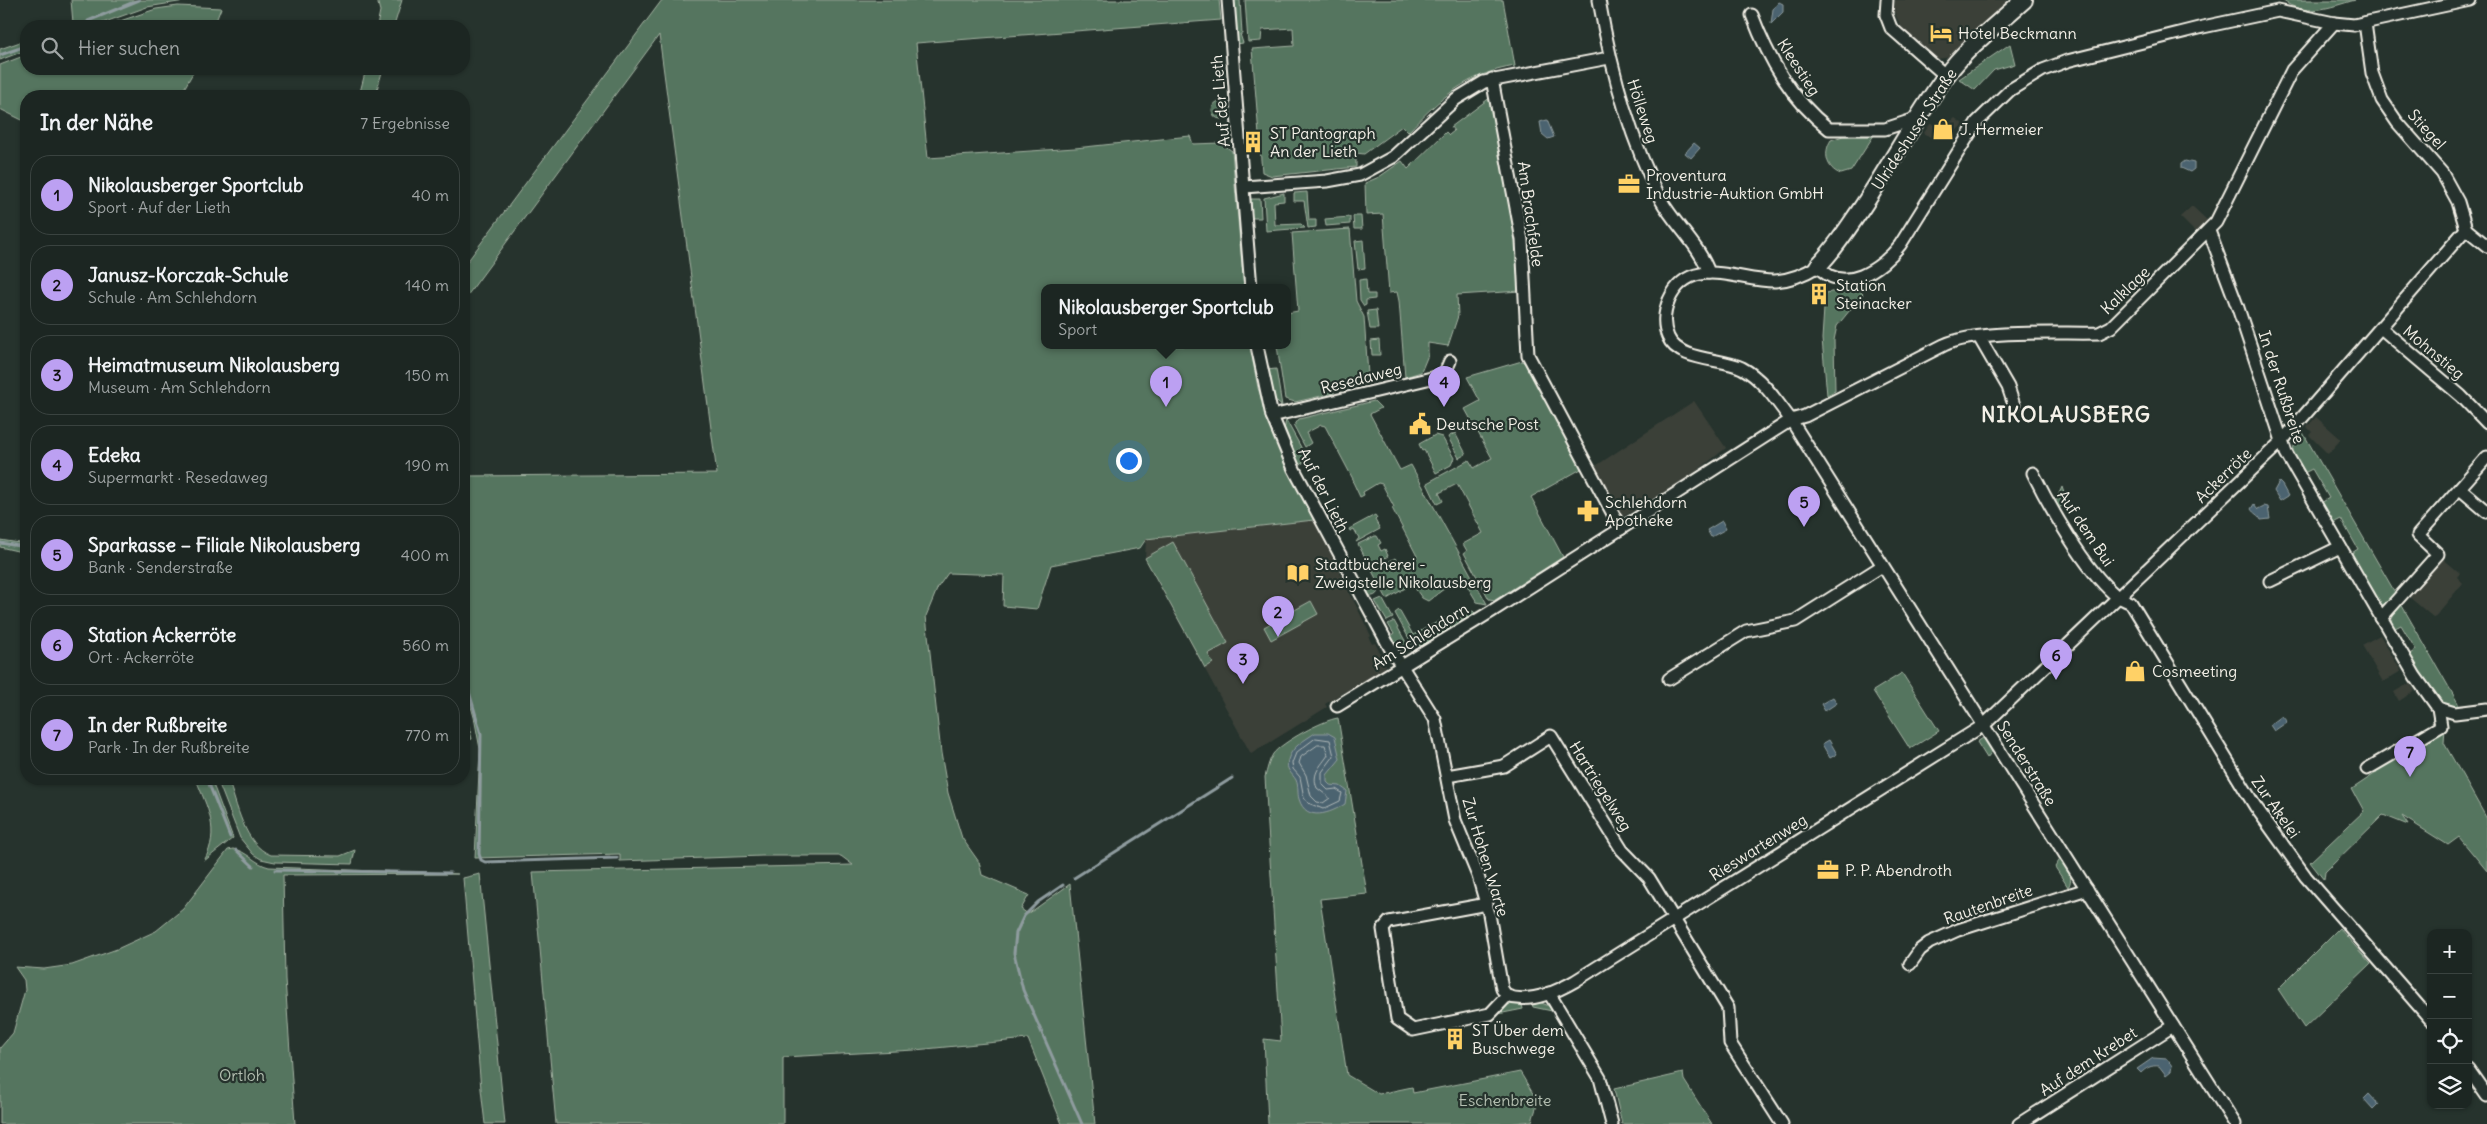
<!DOCTYPE html>
<html lang="de">
<head>
<meta charset="utf-8">
<style>
  :root { --surface:#1c2622; --page:#29322f; --text:#f1f3f6; --muted:#a0a5a5; --line:#3a4340; --accent:#bca0f2 }
  body { margin:0; font-family:Delius,sans-serif; background:var(--page); color:var(--text) }
  .controls { position:absolute; right:15px; bottom:15px; display:grid; overflow:hidden; border-radius:10px; box-shadow:0 1px 4px #0004 }
  .controls button { width:45px; height:45px; display:grid; place-items:center; padding:0; border:0; border-bottom:1px solid var(--line); background:var(--surface); color:var(--text); font:25px sans-serif }
  .you { position:absolute; left:1128px; top:460px; width:18px; height:18px; margin:-12px; border:4px solid #fff; border-radius:50%; background:#1a73e8; box-shadow:0 0 0 8px #1a73e833 }
  .badge { display:grid; place-items:center; width:32px; height:32px; border-radius:50%; background:var(--accent); color:#111; font-size:16px; font-weight:700 }
  .pin { position:absolute; translate:-50% -41px; filter:drop-shadow(0 1px 2px #0008) }
  .pin::after { content:''; position:absolute; top:26px; width:18px; height:15px; background:inherit; clip-path:polygon(0 0,100% 0,50% 100%) }
  .popup { position:absolute; left:1041px; top:284px; width:250px; height:65px; box-sizing:border-box; display:grid; place-content:center; border-radius:10px; background:var(--surface); filter:drop-shadow(0 1px 4px #0005); font-size:16px; white-space:nowrap; color:var(--muted) }
  .popup b { font-size:19px; color:var(--text) }
  .popup::after { content:''; position:absolute; left:50%; top:100%; margin-left:-10px; border:10px solid transparent; border-top-color:var(--surface) }
  .list { margin:0; padding:0; list-style:none }
  h2 { display:flex; justify-content:space-between; align-items:center; height:65px; margin:0; padding:0 20px; font-size:21px }
  h2 small { font-size:16px; font-weight:400; color:var(--muted) }
  .list li { display:grid; grid-template-columns:32px 1fr auto; gap:15px; align-items:center; box-sizing:border-box; height:80px; margin:0 10px 10px; padding:0 10px; border:1px solid var(--line); border-radius:20px }
  .list b { display:block; font-size:19px; white-space:nowrap }
  .list p { margin:0; font-size:16px; white-space:nowrap; color:var(--muted) }
  .list em { font-size:16px; font-style:normal; color:var(--muted) }
  .icon { flex:none; width:28px; height:28px; fill:none; stroke:currentColor; stroke-width:2; stroke-linecap:round; stroke-linejoin:round }
  .map { position:relative; flex:none; width:2487px; height:1124px; overflow:hidden }
  .search { position:absolute; background:var(--surface); box-shadow:0 1px 4px #0004; left:20px; top:20px; width:450px; height:55px; display:flex; align-items:center; gap:12px; box-sizing:border-box; padding:0 18px; border-radius:20px; color:var(--muted); font-size:19px }
  .panel { position:absolute; background:var(--surface); box-shadow:0 1px 4px #0004; left:20px; top:90px; width:450px; height:695px; border-radius:20px }
  .map>svg:first-child { display:block }
</style>
</head>
<body>
<div class="map">
<svg width="2487" height="1124" viewBox="0 0 2487 1124">
  <rect width="100%" height="100%" fill="#26332d"/>
  <filter id="ink" filterUnits="userSpaceOnUse"><feTurbulence type="fractalNoise" baseFrequency=".02" numOctaves="2"/><feDisplacementMap in="SourceGraphic" scale="10" xChannelSelector="R" yChannelSelector="G"/><feConvolveMatrix kernelMatrix="1 2 1 2 8 2 1 2 1" color-interpolation-filters="sRGB"/></filter>
  <g filter="url(#ink)">
    <g fill="#3b4039">
      <path d="M1895,0h116l-61,57 -13,2 -35,-30 -8,-17z"/>
      <path d="M1955,118l8,6 -11,11 -20,3 -8,-5 6,-9 16,2z"/>
      <path d="M2192,206l17,16 -12,12 -17,-17z"/>
      <path d="M1694,401l32,47 -33,26 -68,42 -8,-2 -26,-45z"/>
      <path d="M2316,417l25,22 -13,15 -19,-19 3,-3 -5,-5z"/>
      <path d="M1314,520l57,116 -2,2 3,6 3,-1 11,22 -3,5 -37,23 -2,-1 -19,12 2,3 -76,47 -106,-195 1,-20z"/>
      <path d="M2441,557l19,16 -3,4 6,6 -29,35 -26,-22z"/>
      <path d="M2380,635l21,36 -18,11 -21,-37z"/>
      <path d="M2410,683l5,8 -16,10 -5,-9z"/>
    </g>
    <g fill="#55755e" stroke="#a4b3a3">
      <path d="M71,0h120l-44,7 -53,19h-30l9,-3z"/>
      <path d="M377,0h25l-8,26h-17l3,-15z"/>
      <path d="M662,0h557l2,20 -305,23 12,115 147,-10 115,-12 3,8 28,-1 11,8 12,137h-199v58h205l8,42 18,55 38,77 -168,19 -6,9 -89,17 -14,44 -34,-3 1,-31 -56,-2 -10,14 -12,29 15,137 7,40 14,45 17,24 3,13 47,20 -8,14 7,5 42,-30 25,240h-33l-34,-85 -113,11 -132,7v67h-227l-23,-252 320,-7 -12,-9h-79l-142,5v-7l-145,4 5,-109 -6,-32 -10,-34v-207l253,-2 -58,-439 -195,265v-34z"/>
      <path d="M1234,0h6l2,34h-2l3,9 -6,1z"/>
      <path d="M1245,0h258l12,66c-48,8 -74,31 -107,66l-6,-6 -38,28 -8,-1v14l-84,9 -10,-4 -10,-123 42,-3 -1,-18 -31,2 -1,11 -13,1z"/>
      <path d="M2282,0h73c-25,7 -50,18 -73,0z"/>
      <path d="M178,6l43,2 -7,18h-109l51,-17z"/>
      <path d="M26,40v10l-26,10v-11z"/>
      <path d="M2010,44l5,20 -21,6 -19,20 -16,-11z"/>
      <path d="M26,55v14h169l-15,27h-154v26l-26,-13v-44z"/>
      <path d="M366,69h17l-8,27h-16z"/>
      <path d="M1491,97l28,144 2,50 -64,4 1,21 -10,30 -20,-3v12l-7,17 -16,5 -6,-76 -2,-9 -8,1 -6,-79 -17,1 -1,-32 14,-6 23,-16 6,8 38,-37 3,3 5,-4 -3,-4z"/>
      <circle cx="1221" cy="110" r="9"/>
      <path d="M1874,135l-23,36 -10,3c-15,-5 -18,-22 -10,-34l12,-4z"/>
      <path d="M1307,192l2,28h7v7l-8,1 -4,-27h-10v-8z"/>
      <path d="M1284,193v8l-10,1 1,23 26,-1 4,4 -39,3 -2,-33z"/>
      <path d="M1251,199h9l1,19h-10z"/>
      <path d="M1361,216l1,13h-8l-1,-13z"/>
      <path d="M1350,217v7l-24,2 -1,-7z"/>
      <path d="M1350,229l6,72 8,16 4,58 -36,9 2,9 -39,9 -10,-3 -8,-53h10v-33l11,-2 -6,-78z"/>
      <path d="M1363,240l2,28 -7,1 -3,-28z"/>
      <path d="M1366,279l1,15h8v5l-9,1v5l-2,1 -4,-6 -1,-20z"/>
      <path d="M1857,288l6,6 -26,32 -3,14 1,51 -8,4 -5,-56 3,-46z"/>
      <path d="M1376,310l2,19h-8l-3,-18z"/>
      <path d="M1379,340l1,15h-8l-1,-14z"/>
      <path d="M1522,361l6,5 55,102 -52,29 32,60 -68,43 -6,-1 -25,-46 3,-2 -4,-7 20,-11 -26,-49 -18,9 4,8 -6,3 -10,-21 42,-23 5,8 18,-10 -27,-49 15,-8 -13,-24z"/>
      <path d="M1276,369l6,37c-12,-6 -12,-25 -15,-36z"/>
      <path d="M1374,401l7,7 -11,6 30,56 11,-5 76,139 -10,-2 -14,-23h-6l-29,22 -6,-3 -10,-14 -25,15 -15,-28 23,-13 6,9 15,-8 1,-3 -25,-48 2,-1 -12,-23 -4,-1 -15,9 1,3 -4,2 -7,-15 1,-1 -29,-55 -4,-1 -15,8 5,10 -6,4 -11,-21 5,-7z"/>
      <path d="M1286,420l22,40 -9,5 -15,-35z"/>
      <path d="M2302,431l95,165 -7,8 -11,1 -29,-51 8,-5 -17,-30 -8,4 -12,-20 8,-5 -17,-29 -8,4 -12,-20 5,-17z"/>
      <path d="M1455,433l11,21 -7,4 -11,-21z"/>
      <path d="M1435,435l7,2 12,21 -3,7 -15,8 -12,-23 -2,1 -3,-7z"/>
      <path d="M2062,487l4,12 -1,5 -8,5 -3,-4z"/>
      <path d="M1375,515l2,3 -2,2 5,9 -24,13 3,-4 -5,-9 -4,2 -1,-2z"/>
      <path d="M1375,536h2l4,7 -3,2 3,6 4,-2 3,7 -18,11 -12,-23z"/>
      <path d="M0,540l26,4v9l-26,-6z"/>
      <path d="M1173,542l55,101 -20,11 5,9 -8,5 -60,-110z"/>
      <circle cx="1372" cy="590" r="6"/>
      <path d="M1382,598l11,20 -6,3 -12,-20z"/>
      <path d="M1311,601l7,13 -47,26 -7,-13z"/>
      <path d="M2401,604l57,99v4c-26,-2 -37,-31 -50,-52l8,-5 -15,-25 -8,4 -3,-4 4,-13z"/>
      <path d="M1399,610l14,25 32,-17 7,4 21,-11 2,2 -53,33 -10,-2 -17,-31z"/>
      <path d="M1394,621l14,25 -7,4 -10,-14 3,-2 -6,-10z"/>
      <path d="M1902,673l37,58 -29,18 -37,-58z"/>
      <path d="M464,706l8,33 -8,2z"/>
      <path d="M1338,718l29,176 -47,5 27,176 32,19 33,-7 1,6 107,-21 18,30 -6,19 -25,3h-239l-4,-85 17,2 -16,-264c2,-7 4,-17 8,-23 9,-12 50,-34 65,-36z"/>
      <path d="M2445,728l-1,15 43,76v52l-28,-34 -11,8 -46,-29 6,9 -25,-10 -58,57 -1,8 -14,-18 54,-51 -12,-22 24,-16 1,-4z"/>
      <path d="M1983,738l10,12 -6,8 -10,-16z"/>
      <path d="M196,779h15l22,59 -29,23c17,-31 3,-53 -8,-82z"/>
      <path d="M217,779h11c9,25 16,66 43,76l69,1 15,-6 -3,14 -77,-2 -14,-3 -8,-5 -13,-16z"/>
      <path d="M233,849c14,2 22,15 36,18l189,7 -175,1 2,104 10,145h-295v-76l13,-15 12,-43 -1,-10 -9,-13 29,2 28,-4 45,-16 39,-18 27,-22 45,-59z"/>
      <path d="M2061,858c5,9 14,19 7,29l-13,-20z"/>
      <path d="M480,874l25,250h-20l-4,-35 -18,-211z"/>
      <path d="M2339,928l32,36 -67,64 -26,-39z"/>
      <path d="M1539,1002l10,4 3,5 -19,-4 -1,-3z"/>
      <path d="M1506,1004l16,1 1,4 -25,5z"/>
      <path d="M1683,1073l1,7 28,44h-90l-8,-35z"/>
    </g>
    <g fill="#4b636f" stroke="#8f9c9f">
      <path d="M1779,2l4,2v8l-12,12 2,-15z"/>
      <path d="M1547,120l7,17 -6,2 -6,-5 -2,-12z"/>
      <path d="M1694,143l6,5 -9,10 -6,-5z"/>
      <path d="M2185,161l9,2v6l-4,3 -9,-4v-4z"/>
      <path d="M2279,482l3,3 6,11 -8,5 -6,-10z"/>
      <path d="M2254,504l4,5 6,-3 4,1 2,12 -9,1c-3,-6 -7,-6 -10,-11z"/>
      <path d="M1722,521l4,8 -15,8 -4,-7z"/>
      <path d="M1833,697l4,6 -12,8 -4,-7z"/>
      <path d="M2282,716l5,6 -13,9 -4,-6z"/>
      <path d="M1315,733h13l7,4 5,22 -13,16v7l3,3 10,1 7,5 -2,13c-14,9 -39,19 -46,-5 -2,-6 0,-12 -3,-19 -4,-7 -11,-10 -8,-20 3,-13 17,-20 27,-27z"/>
      <path d="M1829,740l8,14 -7,4 -8,-14z"/>
      <path d="M2153,1058l14,1 5,7 -1,5 -5,4 -7,-9c-8,-1 -13,2 -18,7l-4,-4z"/>
      <path d="M2369,1094l9,10 -5,5 -9,-10z"/>
    </g>
    <g fill="none" stroke-linecap="round" stroke-linejoin="round">
      <g stroke="#b0b8b8" stroke-width="1">
        <path d="M1316,738l14,2 4,16 -12,16v12l6,6 8,-1 6,4 -2,8 -17,8 -15,-6 -4,-5 -4,-21 -7,-8 -1,-6 4,-10z"/>
        <path d="M1318,745h7l3,10c-7,11 -17,18 -11,33l13,10 -7,5 -6,-1 -6,-6 -5,-21 -7,-12 2,-6z"/>
      </g>
      <g stroke="#8f9c9f" stroke-width="3">
        <path d="M88,21l51,-21"/>
        <path d="M0,55l26,-9"/>
        <path d="M0,543l26,4"/>
        <path d="M464,674l17,60 -2,120 2,6 4,2 132,-4"/>
        <path d="M207,779l23,58"/>
        <path d="M236,850l17,16"/>
        <path d="M275,870l175,3"/>
        <path d="M1074,878l158,-100"/>
        <path d="M1063,885l-25,17 -14,14 -8,17 -2,20 9,37 59,134"/>
      </g>
      <g stroke="#f4f1e8" stroke-width="15">
        <g id="street">
          <path d="M1228,0l23,288"/>
          <path d="M1599,0c12,70 30,137 62,200 14,25 39,46 48,73"/>
          <path d="M1887,0l-1,15 5,13 55,48"/>
          <path d="M1752,15c17,45 39,84 77,114h56l33,-11"/>
          <path d="M2365,23l7,50 10,27 15,22 45,51 16,29 8,27 21,17"/>
          <path d="M1492,79l30,161 6,115 93,174"/>
          <path d="M1244,187l83,-6 33,-6 33,-18 63,-58 28,-17 125,-24"/>
          <path d="M2209,231l29,77 48,145 129,223 23,32 3,18 -74,43"/>
          <path d="M2381,328l80,68 26,27"/>
          <path d="M1979,337l29,50 6,18"/>
          <path d="M1257,346l15,70 22,53 95,177 46,73 20,101 23,56 11,38 13,75 5,7c22,8 49,-4 68,-15l409,-256 298,-284 184,-212"/>
          <path d="M1272,416l172,-41 6,-14"/>
          <path d="M2033,473c17,35 52,96 81,121 5,4 11,6 17,9l124,203 51,71 125,143"/>
          <path d="M2460,489l27,23"/>
          <path d="M2270,581l70,-34"/>
          <path d="M2381,618l57,-64 -20,-19 69,-78"/>
          <path d="M1669,679l77,-48 49,-10 87,-55"/>
          <path d="M1337,706l155,-95 299,-191 14,-4 139,-71c34,-16 114,-11 155,-12l12,-6 105,-105 76,-152 42,-47"/>
          <path d="M2438,708l17,5 32,-4"/>
          <path d="M1447,776l57,-10 47,-30 71,114 27,28 79,130 2,35 52,81"/>
          <path d="M1487,904l-98,18 -6,7 14,90 16,11 77,-16 17,-18"/>
          <path d="M1910,964l10,-14 9,-7 29,-13 129,-41"/>
          <path d="M1549,993l51,85 12,46"/>
          <path d="M2468,1069l19,27"/>
          <path d="M2019,1124l154,-98"/>
          <path d="M2235,1124l-444,-704c-14,-18 -28,-41 -49,-52 -21,-10 -64,-7 -74,-31 -5,-11 -4,-25 1,-37 21,-47 70,-18 106,-19 15,-1 30,-7 43,-15 24,30 64,3 82,-21l77,-123 33,-32 33,-20 24,-9 136,-34 75,-16 56,12 20,2 116,-25"/>
        </g>
      </g>
      <g stroke="#f4f1e8" stroke-width="20">
        <path id="secondary" d="M1818,266c16,-16 28,-35 41,-54 30,-44 55,-92 86,-135 21,-29 52,-53 79,-77"/>
      </g>
      <use href="#street" stroke="#26332d" stroke-width="11"/>
      <use href="#secondary" stroke="#26332d" stroke-width="16"/>
    </g>
  </g>
  <defs>
    <g id="hotel-bare" transform="scale(1.725)"><path d="M-6-4.5h1.5V1H6V5H4.5V3h-9V5H-6ZM-4 0a1.8 1.8 0 1 1 3.6 0ZM.5 0V-2.5h3Q6-2.5 6 0Z" fill="#ffd166" stroke="#26332d" stroke-width="2.5" paint-order="stroke"/></g>
    <g id="shop-bare" transform="scale(1.725)"><path d="M-5-2.5h2.3a2.7 3.5 0 0 1 5.4 0H5L5.5 6h-11ZM-1.5-2.5h3a1.5 2.3 0 0 0-3 0Z" fill="#ffd166" stroke="#26332d" stroke-width="2.5" paint-order="stroke"/></g>
    <g id="building-bare" transform="scale(1.725)"><path d="M-4-6H4V6H1V3H-1V6H-4ZM-2.5-4.3h1.7v1.8h-1.7ZM.8-4.3h1.7v1.8H.8ZM-2.5-1h1.7V.8h-1.7ZM.8-1h1.7V.8H.8Z" fill="#ffd166" stroke="#26332d" stroke-width="2.5" paint-order="stroke"/></g>
    <g id="office-bare" transform="scale(1.725)"><path d="M-6-3h4V-5.5h4V-3h4V5H-6ZM-1-4.5V-3h2v-1.5ZM-6 0V1H6V0Z" fill="#ffd166" stroke="#26332d" stroke-width="2.5" paint-order="stroke"/></g>
    <g id="civic-bare" transform="scale(1.725)"><path d="M-.6-6.5H3V-4.5H.6V-3L4-1V1h2V6H-6V1h2V-1L-.6-3ZM-1.2 2.5V6h2.4V2.5Z" fill="#ffd166" stroke="#26332d" stroke-width="2.5" paint-order="stroke"/></g>
    <g id="pharmacy-bare" transform="scale(1.725)"><path d="M-2-6h4v4h4v4h-4v4h-4v-4h-4v-4h4Z" fill="#ffd166" stroke="#26332d" stroke-width="2.5" paint-order="stroke"/></g>
    <g id="library-bare" transform="scale(1.725)"><path d="M-6-4Q-3-5.5-.7-3.5V5Q-3 3-6 4ZM6-4Q3-5.5 .7-3.5V5Q3 3 6 4Z" fill="#ffd166" stroke="#26332d" stroke-width="2.5" paint-order="stroke"/></g>
  </defs>
  <g fill-rule="evenodd">
    <use href="#hotel-bare" x="1941" y="33"/>
    <use href="#shop-bare" x="1943" y="129"/>
    <use href="#building-bare" x="1253" y="142"/>
    <use href="#office-bare" x="1629" y="184"/>
    <use href="#building-bare" x="1819" y="294"/>
    <use href="#civic-bare" x="1420" y="424"/>
    <use href="#pharmacy-bare" x="1588" y="511"/>
    <use href="#library-bare" x="1298" y="573"/>
    <use href="#shop-bare" x="2135" y="671"/>
    <use href="#office-bare" x="1828" y="870"/>
    <use href="#building-bare" x="1455" y="1039"/>
  </g>
  <g text-anchor="middle" dominant-baseline="central" stroke-width="4.5" stroke-linejoin="round" paint-order="stroke">
    <g font-size="16" fill="#f4f1e8" stroke="#26332d" text-anchor="start">
      <text x="1958" y="33">Hotel Beckmann</text>
      <text x="1960" y="129">J. Hermeier</text>
      <text x="1270" y="133">ST Pantograph<tspan x="1270" dy="18">An der Lieth</tspan></text>
      <text x="1646" y="175">Proventura<tspan x="1646" dy="18">Industrie-Auktion GmbH</tspan></text>
      <text x="1836" y="285">Station<tspan x="1836" dy="18">Steinacker</tspan></text>
      <text x="1436" y="424">Deutsche Post</text>
      <text x="1605" y="502">Schlehdorn<tspan x="1605" dy="18">Apotheke</tspan></text>
      <text x="1315" y="564">Stadtbücherei -<tspan x="1315" dy="18">Zweigstelle Nikolausberg</tspan></text>
      <text x="2152" y="671">Cosmeeting</text>
      <text x="1845" y="870">P. P. Abendroth</text>
      <text x="1472" y="1030">ST Über dem<tspan x="1472" dy="18">Buschwege</tspan></text>
    </g>
    <g font-size="16" fill="#f4f1e8" stroke="#26332d">
      <text transform="translate(1799 67) rotate(57)">Kleestieg</text>
      <text transform="translate(1220 101) rotate(-95)">Auf der Lieth</text>
      <text transform="translate(1643 111) rotate(72)">Hölleweg</text>
      <text transform="translate(1914 129) rotate(-57)">Ulrideshuser Straße</text>
      <text transform="translate(2427 129) rotate(48)">Stiegel</text>
      <text transform="translate(1531 214) rotate(82)">Am Brachfelde</text>
      <text transform="translate(2125 290) rotate(-44)">Kalklage</text>
      <text transform="translate(2434 352) rotate(40)">Mohnstieg</text>
      <text transform="translate(1361 378) rotate(-14)">Resedaweg</text>
      <text transform="translate(2282 387) rotate(72)">In der Rußbreite</text>
      <text transform="translate(2223 475) rotate(-44)">Ackerröte</text>
      <text transform="translate(1324 490) rotate(63)">Auf der Lieth</text>
      <text transform="translate(2086 528) rotate(56)">Auf dem Bui</text>
      <text transform="translate(1420 636) rotate(-32)">Am Schlehdorn</text>
      <text transform="translate(2027 763) rotate(58)">Senderstraße</text>
      <text transform="translate(1601 786) rotate(58)">Hartriegelweg</text>
      <text transform="translate(2276 807) rotate(55)">Zur Akelei</text>
      <text transform="translate(1758 847) rotate(-32)">Rieswartenweg</text>
      <text transform="translate(1486 857) rotate(73)">Zur Hohen Warte</text>
      <text transform="translate(1988 904) rotate(-19)">Rautenbreite</text>
      <text transform="translate(2088 1061) rotate(-33)">Auf dem Krebet</text>
    </g>
    <g font-size="16" fill="#b4bfb1" stroke="#26332d">
      <text x="242" y="1075">Ortloh</text>
      <text x="1505" y="1100">Eschenbreite</text>
    </g>
    <g font-size="21" font-weight="bold" letter-spacing="1" fill="#f4f1e8" stroke="#26332d">
      <text x="2066" y="414">NIKOLAUSBERG</text>
    </g>
  </g>
</svg>
<div class="controls">
<button>+</button>
<button>−</button>
<button><svg class="icon" aria-label="locate" viewBox="0 0 24 24"><circle cx="12" cy="12" r="6"/><path d="M12 2v4M12 18v4M2 12h4M18 12h4"/></svg></button>
<button><svg class="icon" aria-label="layers" viewBox="0 0 24 24"><path d="M12 4l9 5-9 5-9-5zM3 14l9 5 9-5"/></svg></button>
</div>
<div class="you"></div>
<div class="pin badge" style="left:1166px;top:407px">1</div>
<div class="popup"><b>Nikolausberger Sportclub</b>Sport</div>
<div class="pin badge" style="left:1278px;top:637px">2</div>
<div class="pin badge" style="left:1243px;top:684px">3</div>
<div class="pin badge" style="left:1444px;top:407px">4</div>
<div class="pin badge" style="left:1804px;top:527px">5</div>
<div class="pin badge" style="left:2056px;top:680px">6</div>
<div class="pin badge" style="left:2410px;top:777px">7</div>
<div class="search"><svg class="icon" aria-label="search" viewBox="0 0 24 24"><circle cx="10" cy="10" r="6"/><path d="M15 15l6 6"/></svg>Hier suchen</div>
<section class="panel">
<h2>In der Nähe<small>7 Ergebnisse</small></h2>
<ul class="list">
<li><span class="badge">1</span><div><b>Nikolausberger Sportclub</b><p>Sport · Auf der Lieth</p></div><em>40 m</em></li>
<li><span class="badge">2</span><div><b>Janusz-Korczak-Schule</b><p>Schule · Am Schlehdorn</p></div><em>140 m</em></li>
<li><span class="badge">3</span><div><b>Heimatmuseum Nikolausberg</b><p>Museum · Am Schlehdorn</p></div><em>150 m</em></li>
<li><span class="badge">4</span><div><b>Edeka</b><p>Supermarkt · Resedaweg</p></div><em>190 m</em></li>
<li><span class="badge">5</span><div><b>Sparkasse – Filiale Nikolausberg</b><p>Bank · Senderstraße</p></div><em>400 m</em></li>
<li><span class="badge">6</span><div><b>Station Ackerröte</b><p>Ort · Ackerröte</p></div><em>560 m</em></li>
<li><span class="badge">7</span><div><b>In der Rußbreite</b><p>Park · In der Rußbreite</p></div><em>770 m</em></li>
</ul>
</section>
</div>
</body>
</html>
